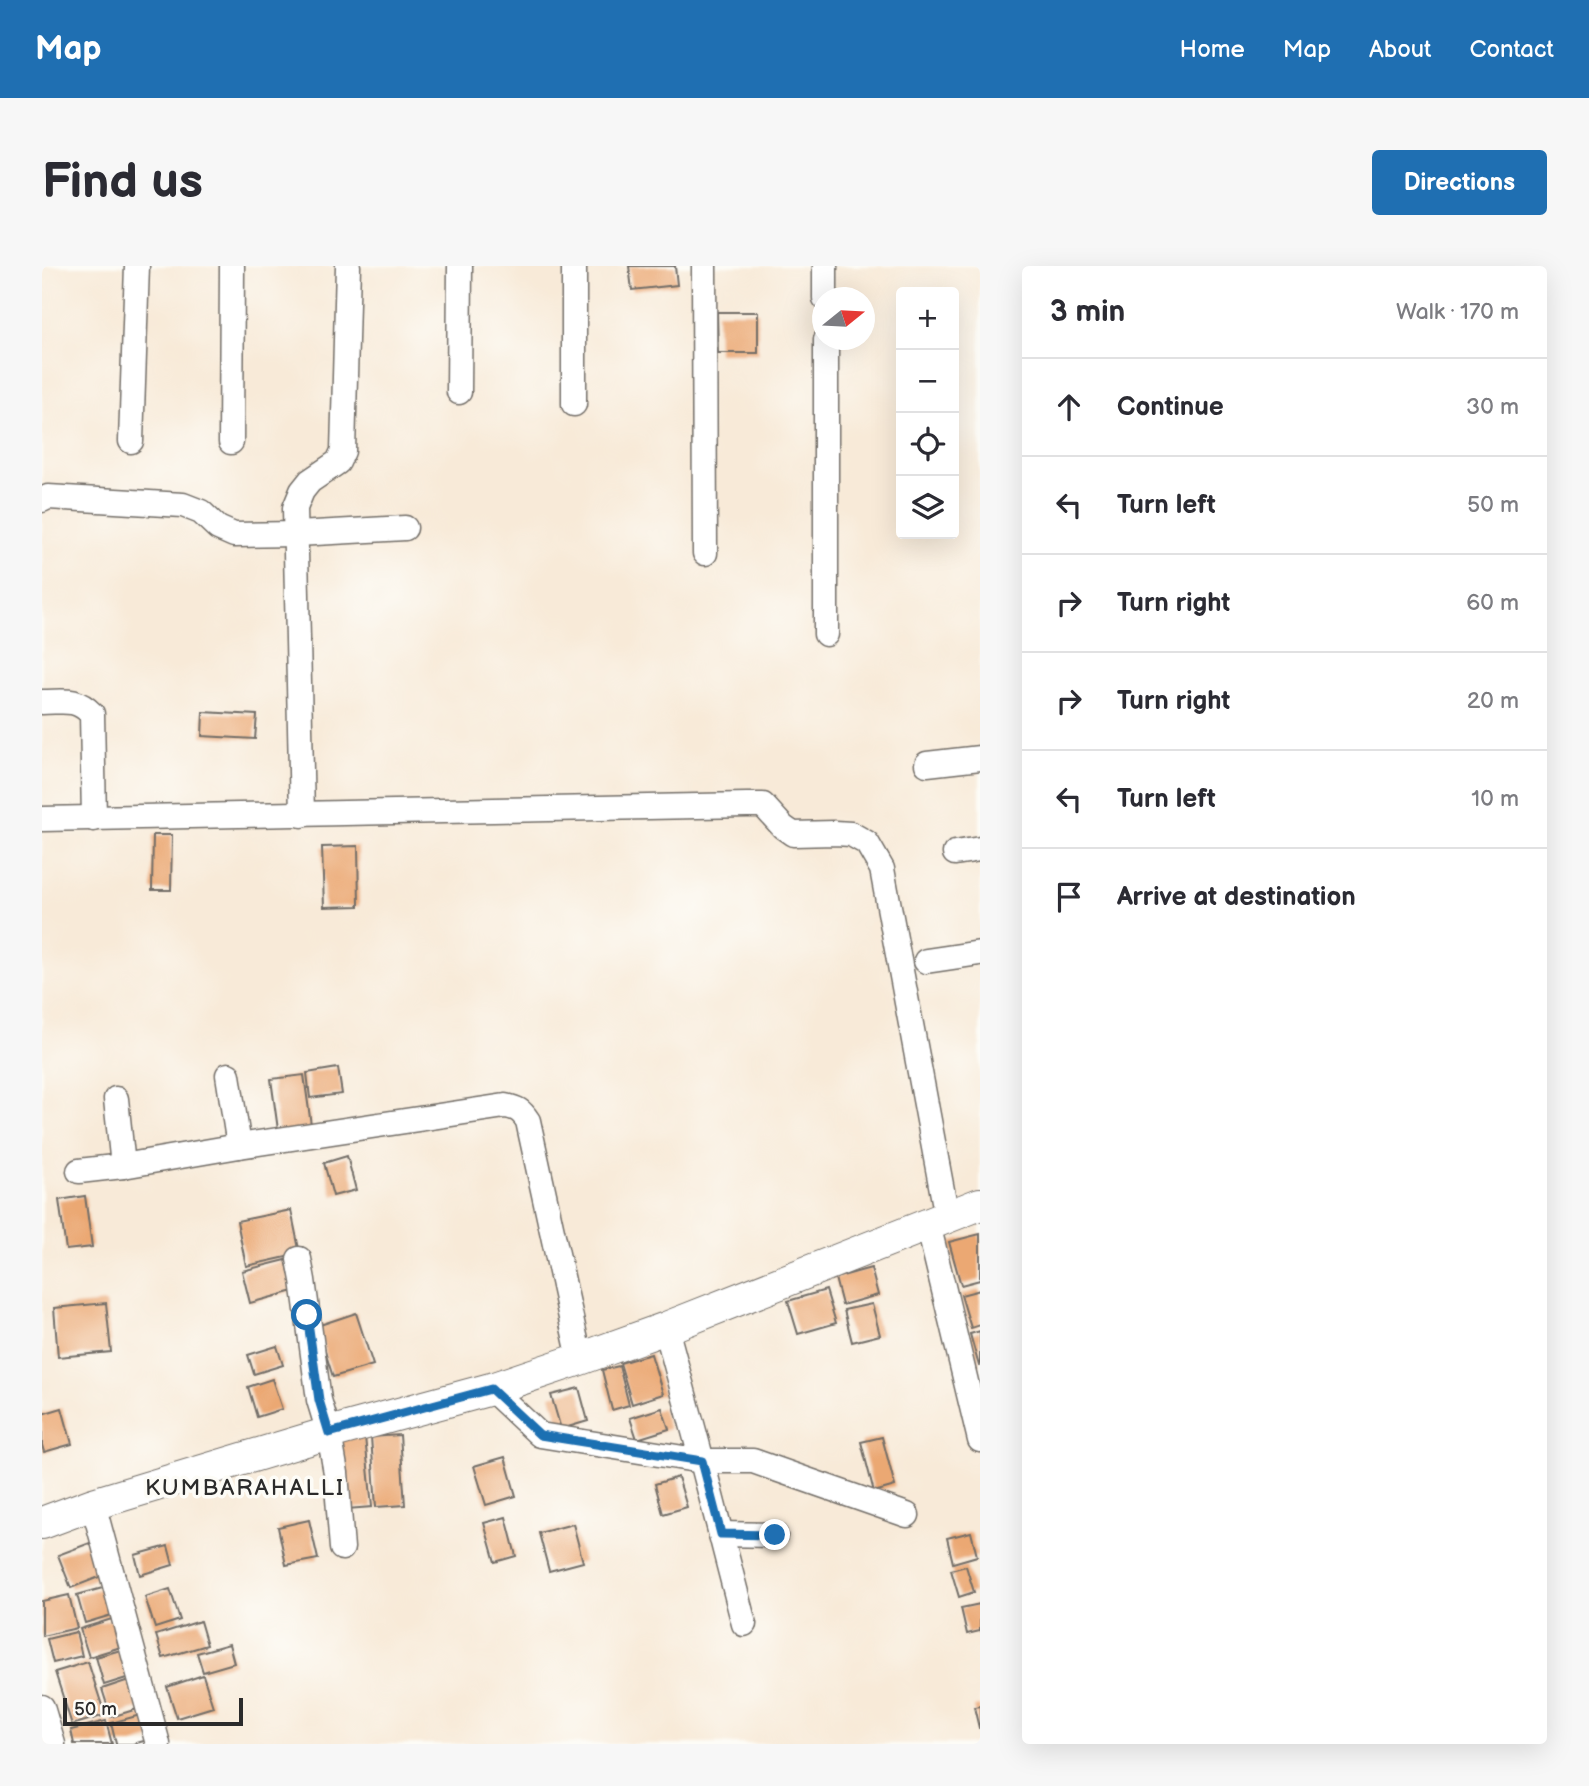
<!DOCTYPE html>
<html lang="en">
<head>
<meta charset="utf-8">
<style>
  :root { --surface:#fff; --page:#f7f7f7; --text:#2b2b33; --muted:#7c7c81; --line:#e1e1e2; --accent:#1f6fb2 }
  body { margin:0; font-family:"Balsamiq Sans",sans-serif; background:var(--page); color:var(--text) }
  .controls { position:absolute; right:21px; top:21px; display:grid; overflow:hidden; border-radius:7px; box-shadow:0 7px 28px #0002 }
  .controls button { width:63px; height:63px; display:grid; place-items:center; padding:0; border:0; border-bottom:2px solid var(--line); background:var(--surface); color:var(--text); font:35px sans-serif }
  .compass { position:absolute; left:770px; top:21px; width:63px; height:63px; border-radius:50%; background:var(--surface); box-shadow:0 7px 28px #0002; rotate:72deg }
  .scale { position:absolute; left:21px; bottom:18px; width:180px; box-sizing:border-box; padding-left:7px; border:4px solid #2b2b2b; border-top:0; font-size:19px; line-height:24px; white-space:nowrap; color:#2b2b2b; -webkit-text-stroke:5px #fdfcf7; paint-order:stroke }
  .stop { position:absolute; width:21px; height:21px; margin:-16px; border:5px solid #1f6fb2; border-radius:50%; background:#fff }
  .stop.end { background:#1f6fb2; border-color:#fff; box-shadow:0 2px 7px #0008 }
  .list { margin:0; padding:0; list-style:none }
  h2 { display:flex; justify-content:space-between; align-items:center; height:91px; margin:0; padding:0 28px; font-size:30px }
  h2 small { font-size:23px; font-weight:400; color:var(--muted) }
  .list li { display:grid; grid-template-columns:46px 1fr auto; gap:21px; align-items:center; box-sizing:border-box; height:98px; padding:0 28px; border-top:2px solid var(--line) }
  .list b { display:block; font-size:26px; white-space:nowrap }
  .list em { font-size:23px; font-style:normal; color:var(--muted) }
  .icon { flex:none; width:38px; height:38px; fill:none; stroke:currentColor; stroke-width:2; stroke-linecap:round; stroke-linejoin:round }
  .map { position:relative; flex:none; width:938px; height:1478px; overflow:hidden; border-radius:7px }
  header { display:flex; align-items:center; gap:42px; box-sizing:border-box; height:98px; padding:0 35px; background:var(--accent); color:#fff }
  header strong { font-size:33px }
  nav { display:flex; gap:38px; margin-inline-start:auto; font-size:24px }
  .intro { display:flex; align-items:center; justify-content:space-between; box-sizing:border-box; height:168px; padding:0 42px }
  h1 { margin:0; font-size:49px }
  .button { padding:18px 32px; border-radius:7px; background:var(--accent); color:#fff; font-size:24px; font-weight:700 }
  main { display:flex; gap:42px; padding:0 42px }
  aside { flex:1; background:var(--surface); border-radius:7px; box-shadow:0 7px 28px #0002 }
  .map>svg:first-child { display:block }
</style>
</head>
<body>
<header>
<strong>Map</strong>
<nav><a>Home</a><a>Map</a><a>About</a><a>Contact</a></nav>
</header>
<div class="intro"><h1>Find us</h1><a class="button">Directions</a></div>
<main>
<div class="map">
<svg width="938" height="1478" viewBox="0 0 938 1478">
  <rect width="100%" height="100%" fill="#fdfcf7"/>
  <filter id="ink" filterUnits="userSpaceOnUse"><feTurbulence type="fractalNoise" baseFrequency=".0143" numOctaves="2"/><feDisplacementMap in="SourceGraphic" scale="14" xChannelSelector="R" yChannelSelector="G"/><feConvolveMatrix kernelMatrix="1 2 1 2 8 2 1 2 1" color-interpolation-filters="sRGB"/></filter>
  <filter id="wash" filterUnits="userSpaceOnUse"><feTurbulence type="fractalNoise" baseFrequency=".00686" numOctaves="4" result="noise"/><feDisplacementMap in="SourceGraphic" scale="28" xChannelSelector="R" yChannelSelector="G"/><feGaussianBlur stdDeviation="1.57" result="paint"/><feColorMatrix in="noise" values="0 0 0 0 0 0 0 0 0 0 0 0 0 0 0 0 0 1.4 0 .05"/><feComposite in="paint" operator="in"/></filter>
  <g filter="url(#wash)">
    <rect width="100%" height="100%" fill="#f8ead8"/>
    <g id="blocks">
      <g fill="#eba873">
        <path d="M587,0h46l2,19 -45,5z"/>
        <path d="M675,46h41v41h-40z"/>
        <path d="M161,446l54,3 -2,24 -53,-3z"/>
        <path d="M111,569h19l-1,55h-19z"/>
        <path d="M316,580l1,60 -35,1 -2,-60z"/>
        <path d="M296,802l4,26 -32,4 -3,-25z"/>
        <path d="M262,809l8,57 -33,5 -8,-58z"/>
        <path d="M305,890l9,34 -23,6 -9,-33z"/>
        <path d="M43,930l7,51 -26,3 -7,-50z"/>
        <path d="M249,944l9,44 -54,12 -9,-45z"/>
        <path d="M938,968v46l-19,5 -12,-43z"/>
        <path d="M244,994l8,31 -44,12 -8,-32z"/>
        <path d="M829,1002l7,27 -36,10 -7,-27z"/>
        <path d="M784,1024l10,33 -38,11 -10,-33z"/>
        <path d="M938,1024v35l-9,3 -10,-33z"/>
        <path d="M64,1037l5,49 -53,5 -4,-49z"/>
        <path d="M830,1038l8,31 -28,7 -8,-32z"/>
        <path d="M314,1047l17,52 -40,12 -16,-51z"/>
        <path d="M938,1065v35h-1l-9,-32z"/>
        <path d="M235,1080l6,19 -29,9 -6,-19z"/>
        <path d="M609,1088l12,40 -31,10 -12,-41z"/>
        <path d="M577,1100l10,39 -17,5 -10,-40z"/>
        <path d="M230,1113l10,30 -25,8 -9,-30z"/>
        <path d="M537,1122l9,33 -27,8 -10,-34z"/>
        <path d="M20,1142l10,36 -28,8 -2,-7v-31z"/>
        <path d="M620,1142l7,21 -32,10 -7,-21z"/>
        <path d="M358,1169l5,70 -29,2 -5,-70z"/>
        <path d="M323,1171l7,70 -25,2 -7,-70z"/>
        <path d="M840,1171l13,49 -21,6 -13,-50z"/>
        <path d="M463,1191l11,39 -30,9 -12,-39z"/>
        <path d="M636,1211l9,30 -24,7 -8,-30z"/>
        <path d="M464,1251l10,39 -21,6 -11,-39z"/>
        <path d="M267,1254l9,39 -32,6 -8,-38z"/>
        <path d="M531,1258l10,38 -34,9 -10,-38z"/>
        <path d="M929,1266l6,24 -24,7 -6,-25z"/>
        <path d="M53,1275l12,33 -36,14 -13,-33z"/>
        <path d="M126,1280l5,19 -33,10 -5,-20z"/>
        <path d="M924,1300l8,26 -15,5 -8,-27z"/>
        <path d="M68,1320l8,27 -33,10 -8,-28z"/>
        <path d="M128,1323l10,31 -25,8 -10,-31z"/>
        <path d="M27,1329l8,33 -35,8v-35z"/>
        <path d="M938,1338v27l-13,3 -6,-26z"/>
        <path d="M76,1351l9,28 -38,12 -9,-28z"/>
        <path d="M158,1355l7,24 -44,13 -7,-23z"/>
        <path d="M34,1366l6,24 -29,7 -6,-24z"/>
        <path d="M187,1378l5,19 -31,9 -6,-19z"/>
        <path d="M86,1382l8,27 -32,10 -8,-28z"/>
        <path d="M46,1396l17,53 -33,10 -17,-53z"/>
        <path d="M161,1409l10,32 -36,11 -10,-31z"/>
        <path d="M96,1411l9,29 -36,11 -9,-28z"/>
        <path d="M938,1440v22h-1l-5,-21z"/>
        <path d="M102,1448l7,25 -18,5h-17l-5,-21z"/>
        <path d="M64,1455l6,23h-38l-3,-14z"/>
      </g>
    </g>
  </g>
  <g filter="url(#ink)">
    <use href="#blocks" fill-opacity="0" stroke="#736e68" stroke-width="2"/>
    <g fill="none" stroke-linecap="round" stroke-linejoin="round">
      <g stroke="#736e68" stroke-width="27">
        <g id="minor">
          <path d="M532,0v138"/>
          <path d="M662,0l1,287"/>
          <path d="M783,0v32"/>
          <path d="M784,74v294"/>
          <path d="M417,126l1,-126"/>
          <path d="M89,175l6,-175"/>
          <path d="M189,176l1,-176"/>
          <path d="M0,234l6,-3 135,8 18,7 17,16 16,7 63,-1 108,-6"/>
          <path d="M0,436c22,0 33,-5 50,12l2,105"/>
          <path d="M885,498l53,-6"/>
          <path d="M260,549l-7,-307 7,-17 8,-10 28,-19 5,-11 5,-185"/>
          <path d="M0,553l705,-14h16l20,22 10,7 42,-1 16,1 16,9 15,26 65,348"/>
          <path d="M913,587l25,-4"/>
          <path d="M884,695l54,-8"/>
          <path d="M186,809l11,71"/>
          <path d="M74,833l7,67"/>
          <path d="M37,905l44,-5 116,-20 266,-40c12,2 16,4 23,15l52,238"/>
          <path d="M886,958l52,216"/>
          <path d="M257,993l4,21 16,120 10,33 7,40 6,75"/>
          <path d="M624,1062l36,133 42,163"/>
          <path d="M449,1123l49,46 162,26h51l154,54"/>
          <path d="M51,1238l65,240"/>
          <path d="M679,1268l54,1"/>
          <path d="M0,1441l11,37"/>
        </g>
      </g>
      <g stroke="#736e68" stroke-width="34">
        <path id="tertiary" d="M0,1257l51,-19 236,-71 162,-44 89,-30 86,-31 314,-124"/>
      </g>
      <use href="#minor" stroke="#fff" stroke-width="24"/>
      <use href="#tertiary" stroke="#fff" stroke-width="32"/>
    </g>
  </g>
  <g fill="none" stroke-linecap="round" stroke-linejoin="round" filter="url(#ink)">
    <path stroke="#1f6fb2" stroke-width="9" d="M265,1049l12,85 10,33 162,-44 49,46 162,26 19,73 54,1"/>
  </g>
  <g text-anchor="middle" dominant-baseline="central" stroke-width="7" stroke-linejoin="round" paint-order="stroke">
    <g font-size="23" letter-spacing="2" fill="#2b2b2b" stroke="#fdfcf7">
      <text x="203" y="1222">KUMBARAHALLI</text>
    </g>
  </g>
</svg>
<div class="controls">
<button>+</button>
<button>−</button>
<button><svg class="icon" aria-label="locate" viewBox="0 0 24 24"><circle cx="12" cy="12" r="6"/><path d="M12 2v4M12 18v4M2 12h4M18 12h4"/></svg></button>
<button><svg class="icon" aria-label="layers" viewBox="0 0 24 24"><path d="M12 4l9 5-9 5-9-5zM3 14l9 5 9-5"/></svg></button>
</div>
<svg class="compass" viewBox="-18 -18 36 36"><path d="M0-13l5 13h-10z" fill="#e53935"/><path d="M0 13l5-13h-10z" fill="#7c7c81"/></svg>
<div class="scale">50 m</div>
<div class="stop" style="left:265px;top:1049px"></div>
<div class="stop end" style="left:733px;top:1269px"></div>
</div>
<aside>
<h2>3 min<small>Walk · 170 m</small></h2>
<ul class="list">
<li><svg class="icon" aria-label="ahead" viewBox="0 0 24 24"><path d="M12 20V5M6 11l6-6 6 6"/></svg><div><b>Continue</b></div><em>30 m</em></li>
<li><svg class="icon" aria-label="left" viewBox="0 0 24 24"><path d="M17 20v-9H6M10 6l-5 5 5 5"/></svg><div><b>Turn left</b></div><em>50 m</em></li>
<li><svg class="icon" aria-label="right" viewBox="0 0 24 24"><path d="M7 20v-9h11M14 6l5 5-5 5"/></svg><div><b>Turn right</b></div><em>60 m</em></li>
<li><svg class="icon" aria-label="right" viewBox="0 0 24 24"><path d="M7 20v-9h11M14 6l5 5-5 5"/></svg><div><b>Turn right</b></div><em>20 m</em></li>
<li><svg class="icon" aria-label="left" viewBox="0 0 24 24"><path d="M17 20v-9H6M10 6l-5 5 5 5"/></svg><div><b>Turn left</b></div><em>10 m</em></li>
<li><svg class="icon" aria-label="arrive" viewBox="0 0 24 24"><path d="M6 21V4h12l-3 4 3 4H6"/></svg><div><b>Arrive at destination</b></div></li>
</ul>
</aside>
</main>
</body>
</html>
